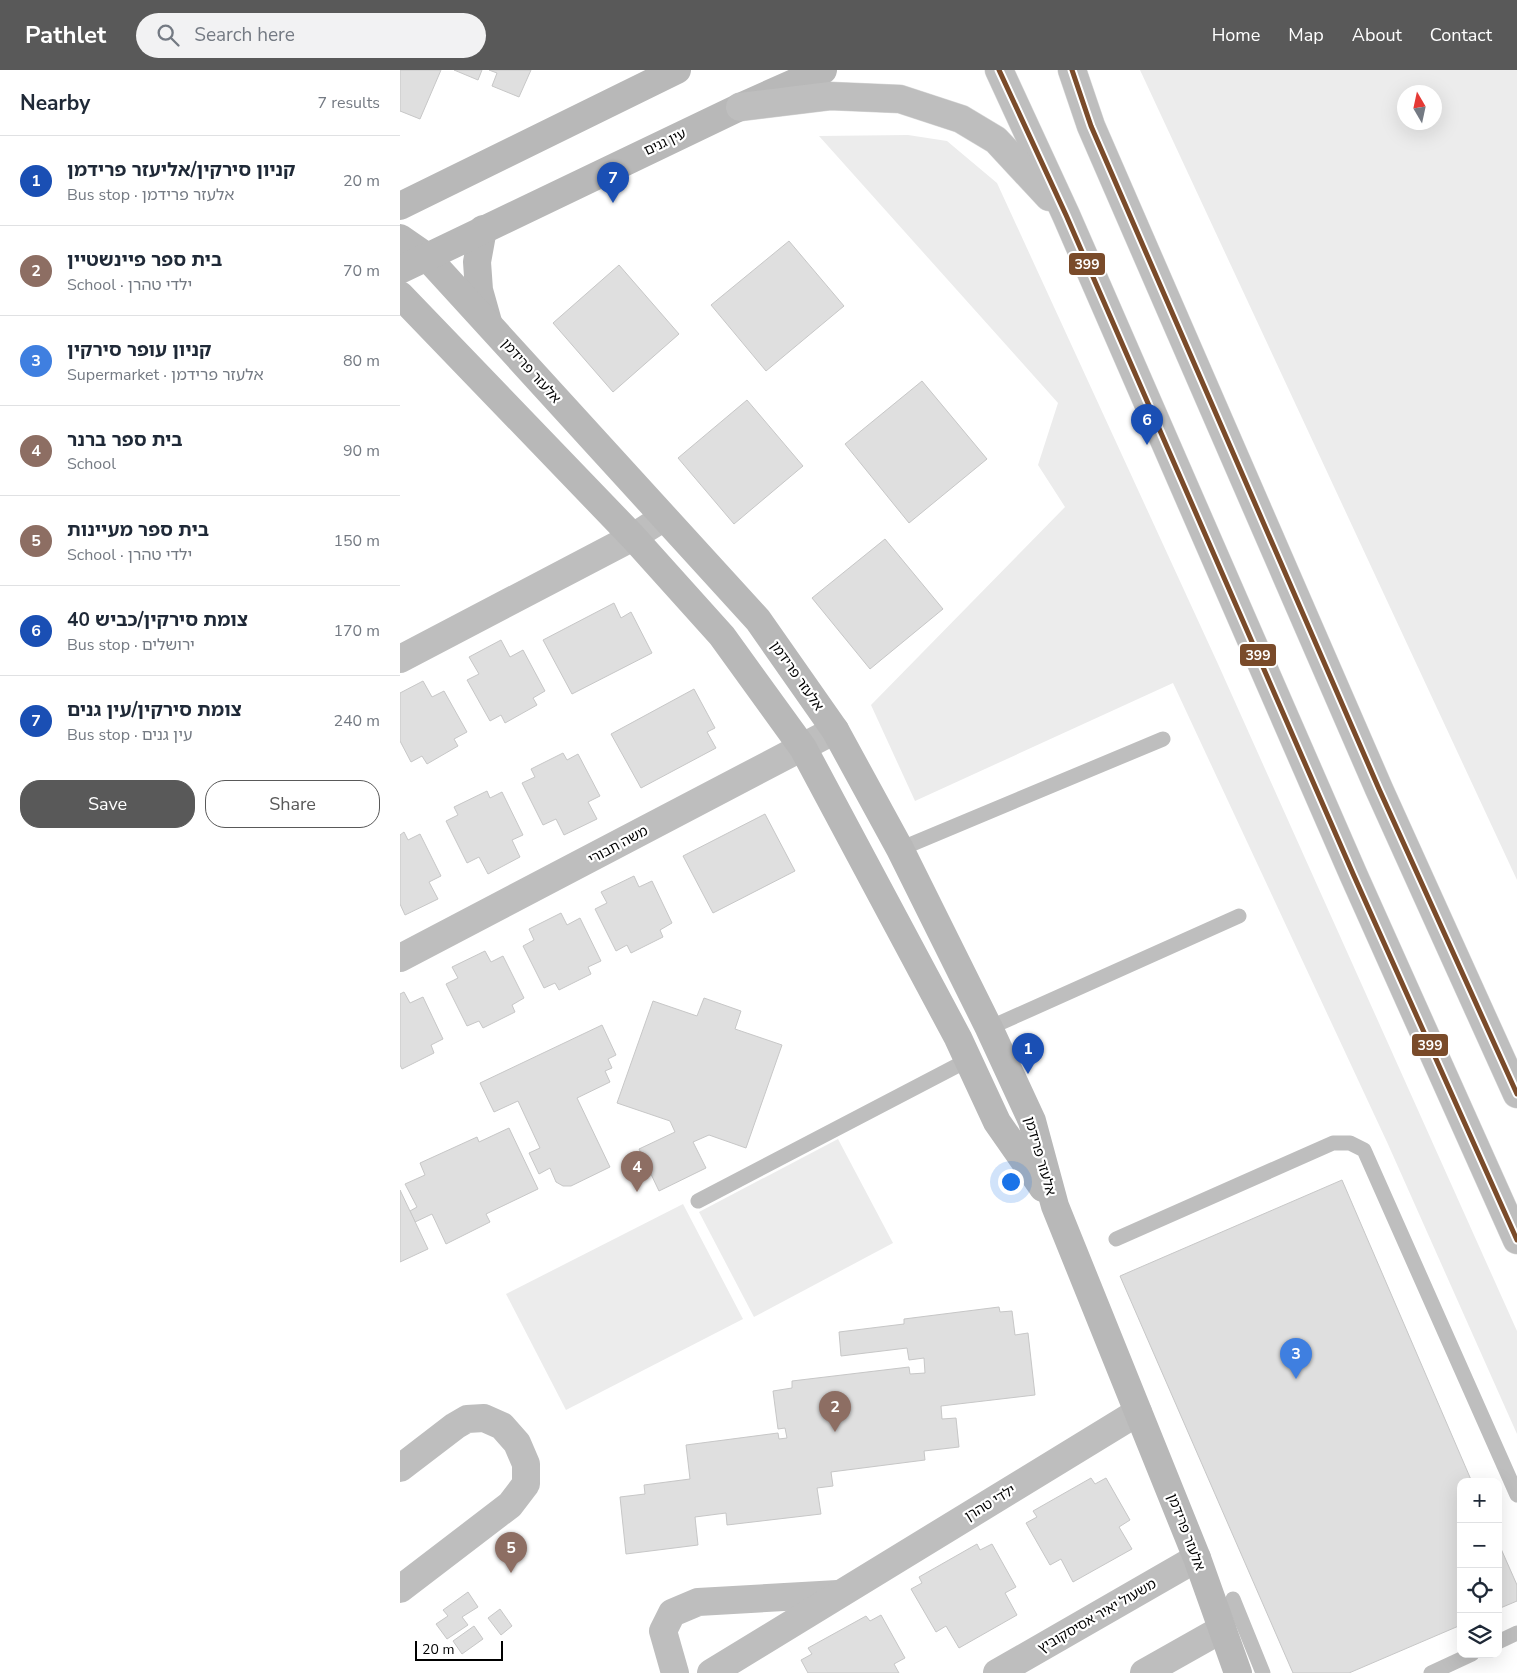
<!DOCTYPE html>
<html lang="en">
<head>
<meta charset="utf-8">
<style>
  :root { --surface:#fff; --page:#f2f2f3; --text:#1f2937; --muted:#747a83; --line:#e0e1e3; --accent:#595959 }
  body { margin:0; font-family:"Nunito Sans","Noto Sans Hebrew",sans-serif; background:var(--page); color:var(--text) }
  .controls { position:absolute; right:15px; bottom:15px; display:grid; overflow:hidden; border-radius:10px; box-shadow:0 5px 20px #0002 }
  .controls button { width:45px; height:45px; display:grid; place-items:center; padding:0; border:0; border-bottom:1px solid var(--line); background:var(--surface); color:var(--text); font:25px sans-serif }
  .compass { position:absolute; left:997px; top:15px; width:45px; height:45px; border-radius:50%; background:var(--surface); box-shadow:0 5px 20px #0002; rotate:351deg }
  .scale { position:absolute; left:15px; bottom:12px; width:88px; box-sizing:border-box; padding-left:5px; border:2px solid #000; border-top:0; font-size:14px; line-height:18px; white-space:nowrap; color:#000; -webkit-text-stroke:4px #fff; paint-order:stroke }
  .you { position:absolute; left:610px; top:1111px; width:18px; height:18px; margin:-12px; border:4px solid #fff; border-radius:50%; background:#1a73e8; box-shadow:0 0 0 8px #1a73e833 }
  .badge { display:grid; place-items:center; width:32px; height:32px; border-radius:50%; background:var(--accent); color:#fff; font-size:16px; font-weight:700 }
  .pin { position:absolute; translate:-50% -41px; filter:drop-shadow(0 1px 2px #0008) }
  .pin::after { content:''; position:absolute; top:26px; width:18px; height:15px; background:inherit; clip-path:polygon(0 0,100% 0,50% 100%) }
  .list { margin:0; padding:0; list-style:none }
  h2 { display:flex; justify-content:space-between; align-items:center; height:65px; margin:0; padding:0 20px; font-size:21px }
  h2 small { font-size:16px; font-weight:400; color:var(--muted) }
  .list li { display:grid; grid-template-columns:32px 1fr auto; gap:15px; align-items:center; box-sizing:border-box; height:90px; padding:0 20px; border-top:1px solid var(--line) }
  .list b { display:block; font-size:19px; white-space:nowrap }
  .list p { margin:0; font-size:16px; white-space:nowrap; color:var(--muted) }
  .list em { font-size:16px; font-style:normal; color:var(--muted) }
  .actions { display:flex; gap:10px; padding:15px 20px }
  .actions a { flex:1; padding:11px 0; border:1px solid var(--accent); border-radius:20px; text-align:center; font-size:18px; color:var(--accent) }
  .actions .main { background:var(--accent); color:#fff }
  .icon { flex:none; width:28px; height:28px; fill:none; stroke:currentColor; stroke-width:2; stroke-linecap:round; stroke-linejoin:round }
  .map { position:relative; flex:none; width:1117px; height:1603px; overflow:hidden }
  header { display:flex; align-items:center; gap:30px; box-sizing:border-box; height:70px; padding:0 25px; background:var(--accent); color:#fff }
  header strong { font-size:24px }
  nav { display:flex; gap:28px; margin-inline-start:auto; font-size:18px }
  .search { width:350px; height:45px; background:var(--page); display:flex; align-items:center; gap:12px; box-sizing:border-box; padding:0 18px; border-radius:28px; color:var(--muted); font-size:19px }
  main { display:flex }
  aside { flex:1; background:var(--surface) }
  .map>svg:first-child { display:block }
</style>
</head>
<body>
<header>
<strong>Pathlet</strong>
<div class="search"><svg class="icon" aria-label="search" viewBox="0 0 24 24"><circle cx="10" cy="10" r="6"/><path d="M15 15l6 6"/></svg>Search here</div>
<nav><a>Home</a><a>Map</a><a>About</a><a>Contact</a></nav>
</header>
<main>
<aside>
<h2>Nearby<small>7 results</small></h2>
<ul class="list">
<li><span class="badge" style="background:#1a4fb4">1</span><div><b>קניון סירקין/אליעזר פרידמן</b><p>Bus stop · אלעזר פרידמן</p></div><em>20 m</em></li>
<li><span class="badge" style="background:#8d6e63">2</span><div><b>בית ספר פיינשטיין</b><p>School · ילדי טהרן</p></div><em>70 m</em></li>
<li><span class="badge" style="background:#3f7fe0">3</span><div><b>קניון עופר סירקין</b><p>Supermarket · אלעזר פרידמן</p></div><em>80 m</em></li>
<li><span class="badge" style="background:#8d6e63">4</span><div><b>בית ספר ברנר</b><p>School</p></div><em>90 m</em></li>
<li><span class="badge" style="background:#8d6e63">5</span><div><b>בית ספר מעיינות</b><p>School · ילדי טהרן</p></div><em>150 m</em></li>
<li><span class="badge" style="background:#1a4fb4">6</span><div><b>צומת סירקין/כביש 40</b><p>Bus stop · ירושלים</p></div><em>170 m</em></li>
<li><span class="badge" style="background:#1a4fb4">7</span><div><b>צומת סירקין/עין גנים</b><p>Bus stop · עין גנים</p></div><em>240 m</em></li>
</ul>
<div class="actions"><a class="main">Save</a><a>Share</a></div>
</aside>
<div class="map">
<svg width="1117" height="1603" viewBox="0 0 1117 1603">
  <rect width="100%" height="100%" fill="#fff"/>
  <g fill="#ececec" fill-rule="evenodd">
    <path d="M740,0h377v810zM1034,22v30h-30v-30z"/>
    <path d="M508,65l39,6 50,42 221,481 299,667v103l-130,-292 -214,-459 -258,118 -44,-96 194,-198 -27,-42 20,-62 -239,-267z"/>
    <path d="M438,1069l55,104 -139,74 -55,-105z"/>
    <path d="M283,1134l60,115 -177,91 -60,-116z"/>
  </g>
  <g fill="#dfdfdf" stroke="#c7c7c7">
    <path d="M0,0h41l-21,49 -20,-8z"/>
    <path d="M54,0h28l-4,10z"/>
    <path d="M89,0h42l-12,27 -27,-11 5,-13z"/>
    <path d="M389,171l55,65 -78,65 -55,-66z"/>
    <path d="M219,195l60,69 -66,58 -60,-69z"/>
    <path d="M522,311l65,78 -78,64 -64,-79z"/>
    <path d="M347,330l56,66 -69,58 -56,-66z"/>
    <path d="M485,469l58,70 -73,60 -58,-71z"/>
    <path d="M214,533l7,15 10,-6 21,41 -80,41 -29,-54z"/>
    <path d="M101,570l9,17 13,-7 22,41 -12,7 4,7 -32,18 -4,-8 -11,6 -23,-41 12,-6 -10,-17z"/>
    <path d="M23,611l9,16 12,-6 23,41 -13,7 4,7 -31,18 -5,-8 -11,6 -11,-21v-48z"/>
    <path d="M294,619l21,39 -8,4 9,16 -75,40 -30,-54z"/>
    <path d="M163,683l4,7 11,-6 22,42 -12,6 9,17 -33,16 -8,-16 -13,6 -21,-42 13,-6 -4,-8z"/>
    <path d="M87,721l3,7 12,-6 21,43 -11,5 8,17 -32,17 -9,-17 -12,6 -21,-42 12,-6 -4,-8z"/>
    <path d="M365,744l30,57 -82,42 -30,-57z"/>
    <path d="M4,762l4,8 12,-6 21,42 -12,6 9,17 -33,16 -5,-11v-69z"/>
    <path d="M234,806l5,11 13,-6 20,42 -12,7 3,7 -32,16 -4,-8 -11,6 -21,-42 12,-6 -6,-11z"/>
    <path d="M161,843l6,12 13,-7 21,43 -13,6 3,7 -32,16 -4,-7 -11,5 -21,-42 11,-6 -5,-11z"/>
    <path d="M85,881l6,11 12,-6 21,42 -12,7 3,7 -32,16 -4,-7 -12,5 -21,-42 12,-6 -6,-11z"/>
    <path d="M4,922l6,11 13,-6 20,42 -12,6 3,8 -32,16 -2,-4v-71z"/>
    <path d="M304,928l37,13 -6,18 47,16 -36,103 -37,-13 -16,7 13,26 -47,23 -20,-42 36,-17 -5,-11 -53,-18 36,-102 44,15z"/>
    <path d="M202,955l14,30 -8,4 4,9 -7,3 5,11 -33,16 33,69 -39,19h-8l-7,-4 -6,-14 -11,6 -10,-21 11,-5 -22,-47 -24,11 -14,-29z"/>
    <path d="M109,1058l29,61 -52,25 4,8 -44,22 -14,-30 -17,8 -5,-11 7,-4 -12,-23 20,-9 -5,-12 57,-26 2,5z"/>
    <path d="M942,1110l130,302h-11v143l-112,48h-56l-173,-397z"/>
    <path d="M0,1120l28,59 -28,13z"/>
    <path d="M599,1237l1,5 12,-1 3,24 13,-2 7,62 -94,11 1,13 14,-1 3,29 -35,4 1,9 -94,12 2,14 -16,2 4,26 -94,11 -1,-12 -31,4 3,28 -72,9 -6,-57 25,-3 -1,-9 46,-6 -4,-34 92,-12 1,6 8,-1 -2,-10 -7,1 -5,-38 19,-3v-7l117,-14 1,7 15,-1 -1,-15 -15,2 -2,-12 -66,8 -2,-24 65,-8v-5z"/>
    <path d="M691,1408l4,6 11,-6 24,42 -11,7 13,22 -59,33 -12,-23 -11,6 -24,-42 11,-6 -4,-6z"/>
    <path d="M1098,1472l19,43v16l-19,8z"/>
    <path d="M577,1474l3,6 12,-6 24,43 -11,6 12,22 -58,33 -13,-22 -10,6 -25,-43 11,-6 -3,-6z"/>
    <path d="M68,1522l10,15 -16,10 6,8 -21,14 -11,-15 12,-8 -5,-6z"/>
    <path d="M100,1539l12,17 -11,9 -13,-17z"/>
    <path d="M481,1545l24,43 -11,6 5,9h-91l-7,-13 11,-6 -4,-6 58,-32 4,5z"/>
    <path d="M74,1556l9,13 -21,15 -9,-13z"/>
  </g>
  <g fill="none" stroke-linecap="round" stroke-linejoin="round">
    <g stroke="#dbdbdb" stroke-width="29">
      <g id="highway">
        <path d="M599,0l67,145 288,661 163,364"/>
        <path d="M672,0l19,56 288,663 138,305"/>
        <path d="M340,37l90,-11 70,3 61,20 35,21 53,57"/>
      </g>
    </g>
    <g stroke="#bebebe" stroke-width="15">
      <path d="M500,779l263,-110"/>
      <path d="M589,958l250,-112"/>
      <path d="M298,1131l270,-141"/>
      <path d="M716,1169l217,-96h17l14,7 153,345"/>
      <path d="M833,1529l30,74"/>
      <path d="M1098,1572l19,-9"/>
      <path d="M1031,1603l41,-19"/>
    </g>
    <g stroke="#bebebe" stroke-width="28">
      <path d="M0,589l233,-122 30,-19"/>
      <path d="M0,888l435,-228"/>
      <path d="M0,1398l55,-42 12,-7 17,-1 18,8 15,17 9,21v20l-16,21 -110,84"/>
      <path d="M275,1603l-12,-42 9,-18 26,-11 140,-8"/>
      <path d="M311,1603l427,-261"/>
      <path d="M597,1603l200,-115"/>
      <path d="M744,1603l78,-44"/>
    </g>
    <g stroke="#b8b8b8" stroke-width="28">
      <path d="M0,136l277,-136"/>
      <path d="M83,159l-6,33 2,28 9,32"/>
      <path d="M0,168l26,18 332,364 77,110 65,119 89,179 43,93 23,85 142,352 41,115"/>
      <path d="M0,200l340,-163 83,-37"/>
      <path d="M0,225l233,242 89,99 81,112 155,290 39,84 46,66"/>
    </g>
    <use href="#highway" stroke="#bebebe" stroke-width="28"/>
    <g stroke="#fff" stroke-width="9">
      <g id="bus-1">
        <path d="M599,0l67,145 288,661 163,364"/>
        <path d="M672,0l19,56 288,663 138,305"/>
      </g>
    </g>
    <use href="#bus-1" stroke="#7a4b2a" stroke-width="5"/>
  </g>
  <g text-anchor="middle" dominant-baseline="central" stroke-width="4.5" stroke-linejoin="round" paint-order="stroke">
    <g font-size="14" fill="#000" stroke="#fff">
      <text transform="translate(265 72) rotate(-25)">עין גנים</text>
      <text transform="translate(131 301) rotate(48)">אלעזר פרידמן</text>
      <text transform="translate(397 606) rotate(55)">אלעזר פרידמן</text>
      <text transform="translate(218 775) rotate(-28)">משה תבורי</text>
      <text transform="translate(640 1086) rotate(74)">אלעזר פרידמן</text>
      <text transform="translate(590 1433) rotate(-31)">ילדי טהרן</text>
      <text transform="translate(786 1462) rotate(69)">אלעזר פרידמן</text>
      <text transform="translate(697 1546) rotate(-30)">משעול יאיר אסיסקוביץ</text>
    </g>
  </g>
  <g stroke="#fff" stroke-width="2">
    <rect x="668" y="182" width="38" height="24" rx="5" fill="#7a4b2a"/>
    <rect x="839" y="573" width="38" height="24" rx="5" fill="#7a4b2a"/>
    <rect x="1011" y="963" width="38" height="24" rx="5" fill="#7a4b2a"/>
  </g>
  <g font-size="14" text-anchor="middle" font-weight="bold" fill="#fff">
    <text x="687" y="199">399</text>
    <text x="858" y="590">399</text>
    <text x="1030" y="980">399</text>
  </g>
</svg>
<div class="controls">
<button>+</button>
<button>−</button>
<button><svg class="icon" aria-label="locate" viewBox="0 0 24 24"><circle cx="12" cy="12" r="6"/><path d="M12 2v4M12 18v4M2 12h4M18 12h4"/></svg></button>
<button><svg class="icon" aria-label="layers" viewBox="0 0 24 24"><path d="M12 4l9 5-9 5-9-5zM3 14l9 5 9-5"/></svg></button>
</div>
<svg class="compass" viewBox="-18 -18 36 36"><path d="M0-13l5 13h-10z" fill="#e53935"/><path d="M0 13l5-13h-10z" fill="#747a83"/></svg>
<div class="scale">20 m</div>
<div class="you"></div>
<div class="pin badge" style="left:628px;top:1004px;background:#1a4fb4">1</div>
<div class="pin badge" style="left:435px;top:1362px;background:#8d6e63">2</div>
<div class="pin badge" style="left:896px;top:1309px;background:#3f7fe0">3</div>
<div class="pin badge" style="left:237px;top:1122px;background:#8d6e63">4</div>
<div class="pin badge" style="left:111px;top:1503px;background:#8d6e63">5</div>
<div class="pin badge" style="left:747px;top:375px;background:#1a4fb4">6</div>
<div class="pin badge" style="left:213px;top:133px;background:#1a4fb4">7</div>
</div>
</main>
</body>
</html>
